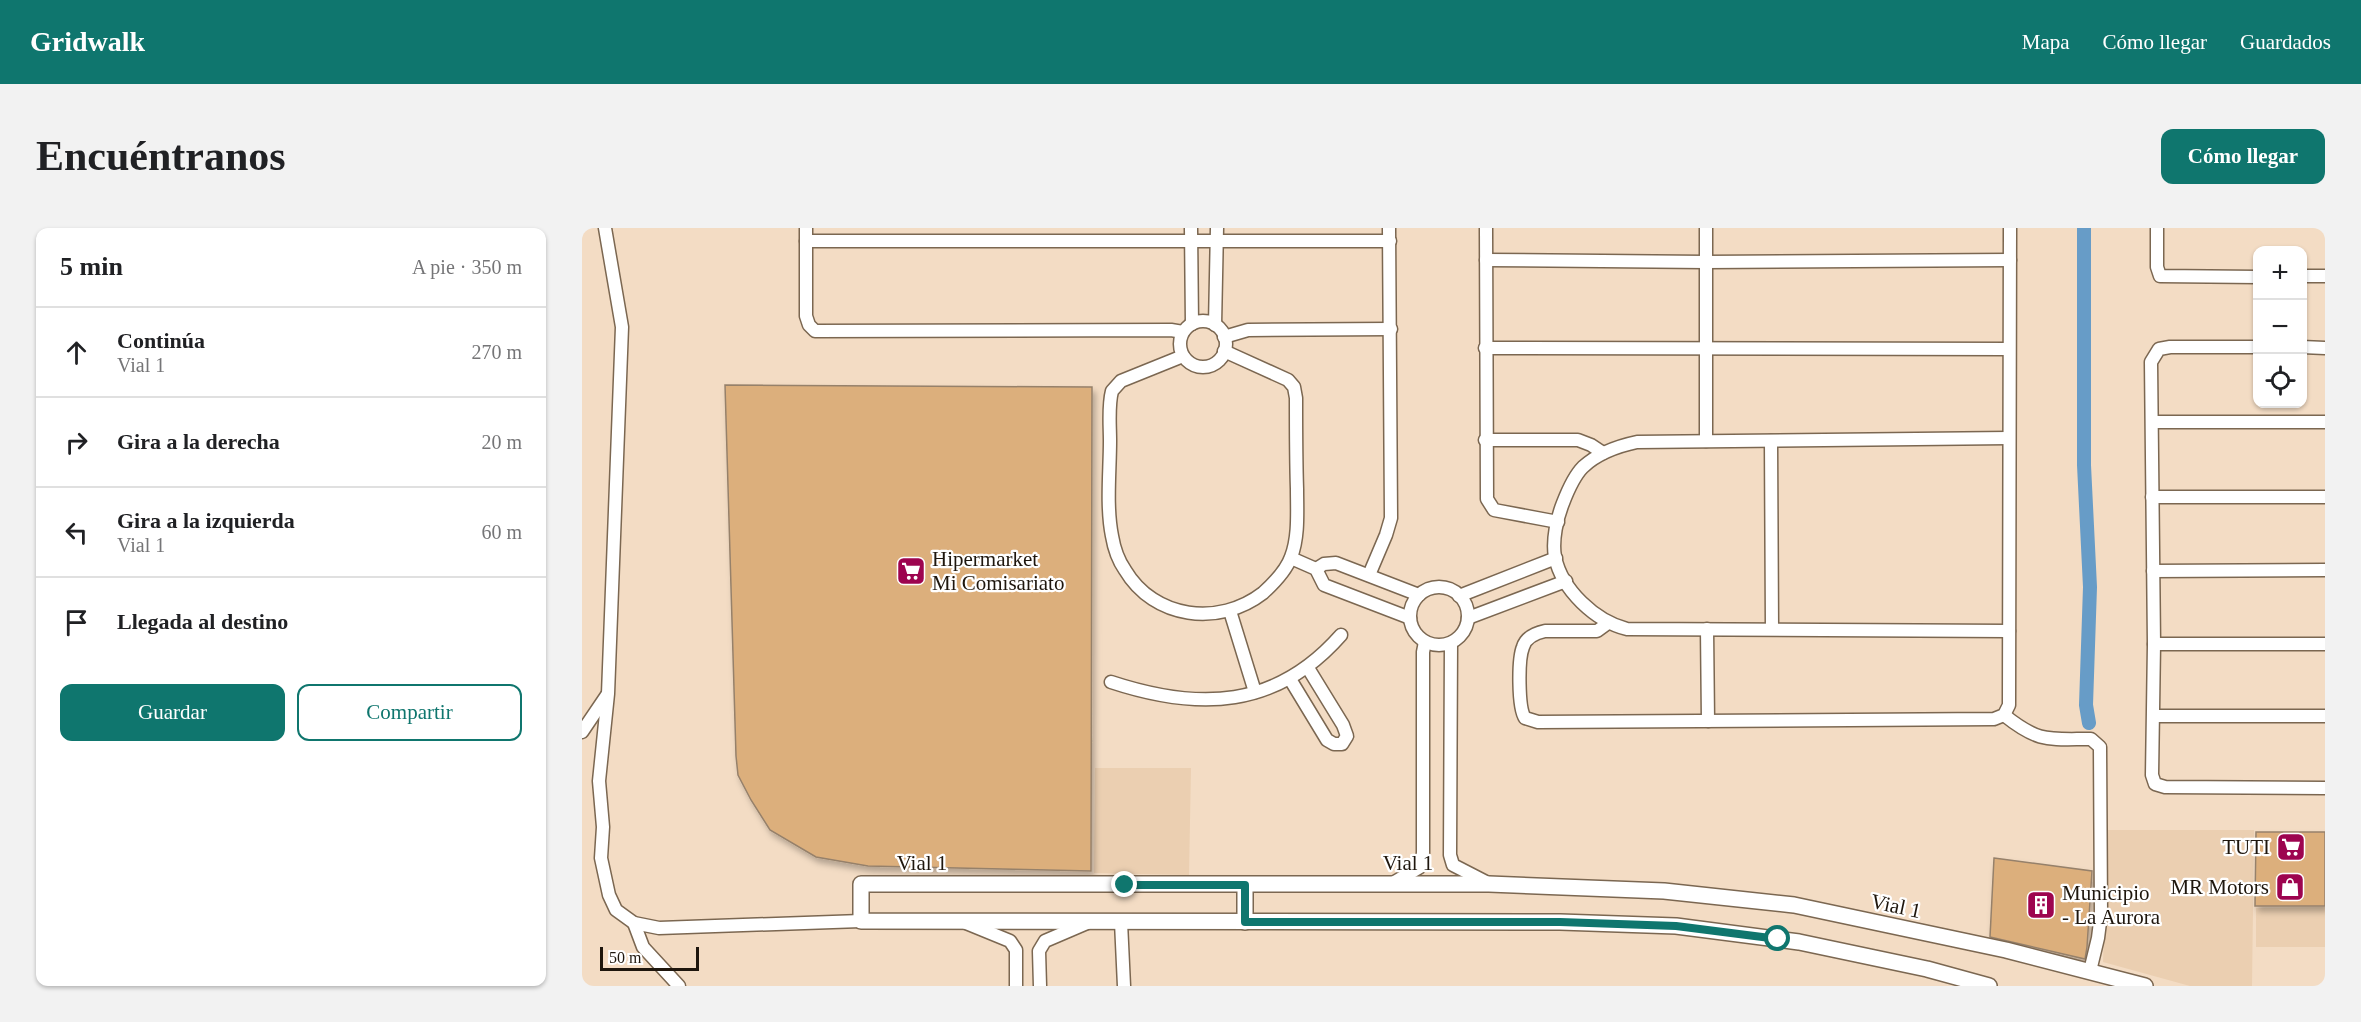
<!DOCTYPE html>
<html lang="es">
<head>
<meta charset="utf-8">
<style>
  :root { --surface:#fff; --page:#f2f2f2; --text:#202124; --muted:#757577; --line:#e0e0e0; --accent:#0f766e }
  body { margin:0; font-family:"Times New Roman",serif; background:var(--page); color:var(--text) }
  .controls { position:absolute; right:18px; top:18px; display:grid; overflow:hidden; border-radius:12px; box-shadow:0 2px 4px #0004 }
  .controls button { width:54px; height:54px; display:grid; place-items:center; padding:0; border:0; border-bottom:2px solid var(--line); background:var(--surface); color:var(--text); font:30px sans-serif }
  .scale { position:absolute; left:18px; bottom:15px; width:99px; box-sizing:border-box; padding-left:6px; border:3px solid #1e160d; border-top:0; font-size:16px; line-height:21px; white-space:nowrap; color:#1e160d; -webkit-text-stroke:4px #fff; paint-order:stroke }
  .stop { position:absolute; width:18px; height:18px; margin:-14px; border:4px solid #0f766e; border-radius:50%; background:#fff }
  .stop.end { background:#0f766e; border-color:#fff; box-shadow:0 2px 6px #0008 }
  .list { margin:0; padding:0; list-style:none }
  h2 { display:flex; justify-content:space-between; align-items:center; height:78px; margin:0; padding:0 24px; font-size:26px }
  h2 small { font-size:20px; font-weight:400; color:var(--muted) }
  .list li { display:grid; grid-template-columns:39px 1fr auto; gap:18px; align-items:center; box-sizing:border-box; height:90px; padding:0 24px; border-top:2px solid var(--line) }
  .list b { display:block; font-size:22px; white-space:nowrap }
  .list p { margin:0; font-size:20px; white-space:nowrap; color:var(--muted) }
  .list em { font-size:20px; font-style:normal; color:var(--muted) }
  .actions { display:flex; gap:12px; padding:18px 24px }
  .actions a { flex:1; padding:14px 0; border:2px solid var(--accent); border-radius:12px; text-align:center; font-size:21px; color:var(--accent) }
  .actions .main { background:var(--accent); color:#fff }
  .icon { flex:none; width:33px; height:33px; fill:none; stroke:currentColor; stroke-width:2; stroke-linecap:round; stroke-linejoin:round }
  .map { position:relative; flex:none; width:1743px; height:758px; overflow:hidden; border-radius:12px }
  header { display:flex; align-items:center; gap:36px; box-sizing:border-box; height:84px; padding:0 30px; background:var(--accent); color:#fff }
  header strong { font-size:28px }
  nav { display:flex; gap:33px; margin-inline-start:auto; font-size:21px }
  .intro { display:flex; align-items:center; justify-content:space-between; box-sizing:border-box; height:144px; padding:0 36px }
  h1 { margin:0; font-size:42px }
  .button { padding:15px 27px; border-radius:12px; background:var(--accent); color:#fff; font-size:21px; font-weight:700 }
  main { display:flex; gap:36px; padding:0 36px }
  aside { flex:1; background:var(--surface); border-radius:12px; box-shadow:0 2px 4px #0004 }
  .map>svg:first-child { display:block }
</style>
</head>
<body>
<header>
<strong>Gridwalk</strong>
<nav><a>Mapa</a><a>Cómo llegar</a><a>Guardados</a></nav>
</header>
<div class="intro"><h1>Encuéntranos</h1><a class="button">Cómo llegar</a></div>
<main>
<aside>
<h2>5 min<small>A pie · 350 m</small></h2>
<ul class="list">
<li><svg class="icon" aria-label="ahead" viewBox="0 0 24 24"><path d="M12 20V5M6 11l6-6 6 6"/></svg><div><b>Continúa</b><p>Vial 1</p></div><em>270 m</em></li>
<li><svg class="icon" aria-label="right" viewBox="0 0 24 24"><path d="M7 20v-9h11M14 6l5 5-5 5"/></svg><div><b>Gira a la derecha</b></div><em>20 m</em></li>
<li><svg class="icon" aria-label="left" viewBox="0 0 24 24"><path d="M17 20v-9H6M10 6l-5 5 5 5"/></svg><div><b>Gira a la izquierda</b><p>Vial 1</p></div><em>60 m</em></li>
<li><svg class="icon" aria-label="arrive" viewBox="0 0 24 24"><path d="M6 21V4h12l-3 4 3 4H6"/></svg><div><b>Llegada al destino</b></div></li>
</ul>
<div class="actions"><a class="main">Guardar</a><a>Compartir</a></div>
</aside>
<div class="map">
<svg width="1743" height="758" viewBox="0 0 1743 758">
  <defs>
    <filter id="shadow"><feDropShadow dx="3" dy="5" stdDeviation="3" flood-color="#0004"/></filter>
  </defs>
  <rect width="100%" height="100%" fill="#f3dcc4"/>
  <g fill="#ebcfb1">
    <path d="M513,540h96l-2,107 -95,-2z"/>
    <path d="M1526,602h146l-2,156h-62l-87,-24z"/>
    <path d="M1743,679v40h-69v-39z"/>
  </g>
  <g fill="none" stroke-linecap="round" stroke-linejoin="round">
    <path stroke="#679cc7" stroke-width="14" d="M1502,0v237l6,122 -4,118 3,18"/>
  </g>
  <g fill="#dcaf7c" stroke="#96816b" stroke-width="1.5" filter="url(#shadow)">
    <path d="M143,157l367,2 -1,484 -223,-5 -52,-9 -46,-27 -19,-30 -13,-25 -2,-19z"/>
    <path d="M1674,604h69v74h-70z"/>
    <path d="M1412,630l98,13 -5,76 -2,12 -95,-22z"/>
  </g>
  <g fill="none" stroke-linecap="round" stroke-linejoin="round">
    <g stroke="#7b6751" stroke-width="15">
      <g id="minor">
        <path d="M23,0l17,99 -14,367 -9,87 4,46 -2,31 8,37 7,15 18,13 25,5 202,-7"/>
        <path d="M224,0v88l3,9 6,6 356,-1 12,2"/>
        <path d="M609,0l1,96"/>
        <path d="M904,0l1,271 7,11 64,12"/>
        <path d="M1124,0v213"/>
        <path d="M1575,0v39l3,9 98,1"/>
        <path d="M224,13h584"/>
        <path d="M904,32l220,2 304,-2"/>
        <path d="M1720,48h23"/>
        <circle cx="621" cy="116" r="23"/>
        <path d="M633,97l2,-97"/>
        <path d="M642,109l24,-7 143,-1"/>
        <path d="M1676,119h-88l-11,2 -8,13 3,282 -2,131 3,9 10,3 160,1"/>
        <path d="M1720,119l23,1"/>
        <path d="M903,120l524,1"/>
        <path d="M601,128l-62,25 -9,10c-4,15 -2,34 -2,50 0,30 -4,65 2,95 2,12 6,24 13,34 29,49 94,57 138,23 11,-10 23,-22 28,-36 8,-20 6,-46 6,-68 -1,-30 -1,-60 -1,-91l-2,-11 -6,-7 -64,-29"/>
        <path d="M1571,194h172"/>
        <path d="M1427,210l-372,4c-19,4 -39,11 -54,25 -9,9 -15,23 -20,36 -6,15 -11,37 -8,54 7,33 40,64 72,72l382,2"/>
        <path d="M903,212h93l13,5 12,8"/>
        <path d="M1189,213l1,188"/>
        <path d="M1570,269h173"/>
        <path d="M709,330l25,11 8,16 86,33"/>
        <path d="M734,341l8,-5 12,-1 83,32"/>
        <path d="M1571,343l172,-1"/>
        <path d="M787,347l17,-40 5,-17 -2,-290"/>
        <circle cx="857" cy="388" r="29"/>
        <path d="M877,368l97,-38"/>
        <path d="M648,383l25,81"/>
        <path d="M886,390l98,-37"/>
        <path d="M1026,395l-11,8h-52c-9,2 -19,6 -22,16 -5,12 -5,61 2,71l13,4 456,-3 10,-4 5,-10 1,-477"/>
        <path d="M1125,401l1,92"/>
        <path d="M869,415l-1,212 3,10 35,18"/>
        <path d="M1572,416h171"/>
        <path d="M708,451l37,61 7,4h8l5,-8 -4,-11 -35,-57"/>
        <path d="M529,454c88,29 165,27 230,-47"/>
        <path d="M1422,487c35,28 44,24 87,24l9,8 1,167 -3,24 -8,33"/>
        <path d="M1572,488h171"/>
        <path d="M0,504l25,-37"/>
        <path d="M811,655l27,-16 3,-14v-201l2,-10"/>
        <path d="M539,694l3,64"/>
        <path d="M52,695l9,24 36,39"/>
        <path d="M384,695l44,18 6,9v36"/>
        <path d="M458,758l-1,-35 6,-10 42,-18"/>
      </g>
    </g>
    <g stroke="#7b6751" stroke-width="18">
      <g id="tertiary">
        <path d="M663,657v37"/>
        <path d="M1407,758l-62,-17 -128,-27 -123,-16 -116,-4 -699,-1v-37h628l175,7 130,14 212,45 139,36"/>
      </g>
    </g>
    <use href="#minor" stroke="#fff" stroke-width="12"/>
    <use href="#tertiary" stroke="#fff" stroke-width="15"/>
  </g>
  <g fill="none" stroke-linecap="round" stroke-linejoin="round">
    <path stroke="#0f766e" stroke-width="8" d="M543,657h120v37h315l116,4 102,13"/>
  </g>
  <defs>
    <g id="supermarket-square" transform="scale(1.5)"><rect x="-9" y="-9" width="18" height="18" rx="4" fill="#9d044f" stroke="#fff"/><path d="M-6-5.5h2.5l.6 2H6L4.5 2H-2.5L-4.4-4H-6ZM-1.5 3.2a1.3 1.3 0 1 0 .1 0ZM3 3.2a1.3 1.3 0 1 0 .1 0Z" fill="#fff"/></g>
    <g id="shop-square" transform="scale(1.5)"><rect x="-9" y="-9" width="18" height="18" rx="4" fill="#9d044f" stroke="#fff"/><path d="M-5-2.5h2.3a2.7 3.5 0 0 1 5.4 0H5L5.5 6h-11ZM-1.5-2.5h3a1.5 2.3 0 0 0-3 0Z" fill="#fff"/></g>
    <g id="building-square" transform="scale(1.5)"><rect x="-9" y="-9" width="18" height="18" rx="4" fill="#9d044f" stroke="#fff"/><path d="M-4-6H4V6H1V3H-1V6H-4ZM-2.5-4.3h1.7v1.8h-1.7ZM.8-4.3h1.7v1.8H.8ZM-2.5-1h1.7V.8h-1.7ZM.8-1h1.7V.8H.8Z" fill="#fff"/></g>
  </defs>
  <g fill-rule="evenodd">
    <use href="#supermarket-square" x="329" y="343"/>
    <use href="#supermarket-square" x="1709" y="619"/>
    <use href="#shop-square" x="1708" y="659"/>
    <use href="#building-square" x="1459" y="677"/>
  </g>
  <g text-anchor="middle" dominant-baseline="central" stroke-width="4.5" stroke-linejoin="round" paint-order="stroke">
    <g font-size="21" fill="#1e160d" stroke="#fff" text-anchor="start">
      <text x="350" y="331">Hipermarket<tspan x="350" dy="24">Mi Comisariato</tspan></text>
      <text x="1688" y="619" text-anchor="end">TUTI</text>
      <text x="1687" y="659" text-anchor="end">MR Motors</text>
      <text x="1480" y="665">Municipio<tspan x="1480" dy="24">- La Aurora</tspan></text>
    </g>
    <g font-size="21" fill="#1e160d" stroke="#fff">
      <text x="340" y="635">Vial 1</text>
      <text x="826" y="635">Vial 1</text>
      <text transform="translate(1314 678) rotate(12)">Vial 1</text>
    </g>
  </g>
</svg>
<div class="controls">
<button>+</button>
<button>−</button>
<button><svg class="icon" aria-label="locate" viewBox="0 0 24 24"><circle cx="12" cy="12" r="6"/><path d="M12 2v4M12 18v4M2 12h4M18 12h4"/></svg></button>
</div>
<div class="scale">50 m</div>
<div class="stop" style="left:1196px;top:711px"></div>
<div class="stop end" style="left:543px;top:657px"></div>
</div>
</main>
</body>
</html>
